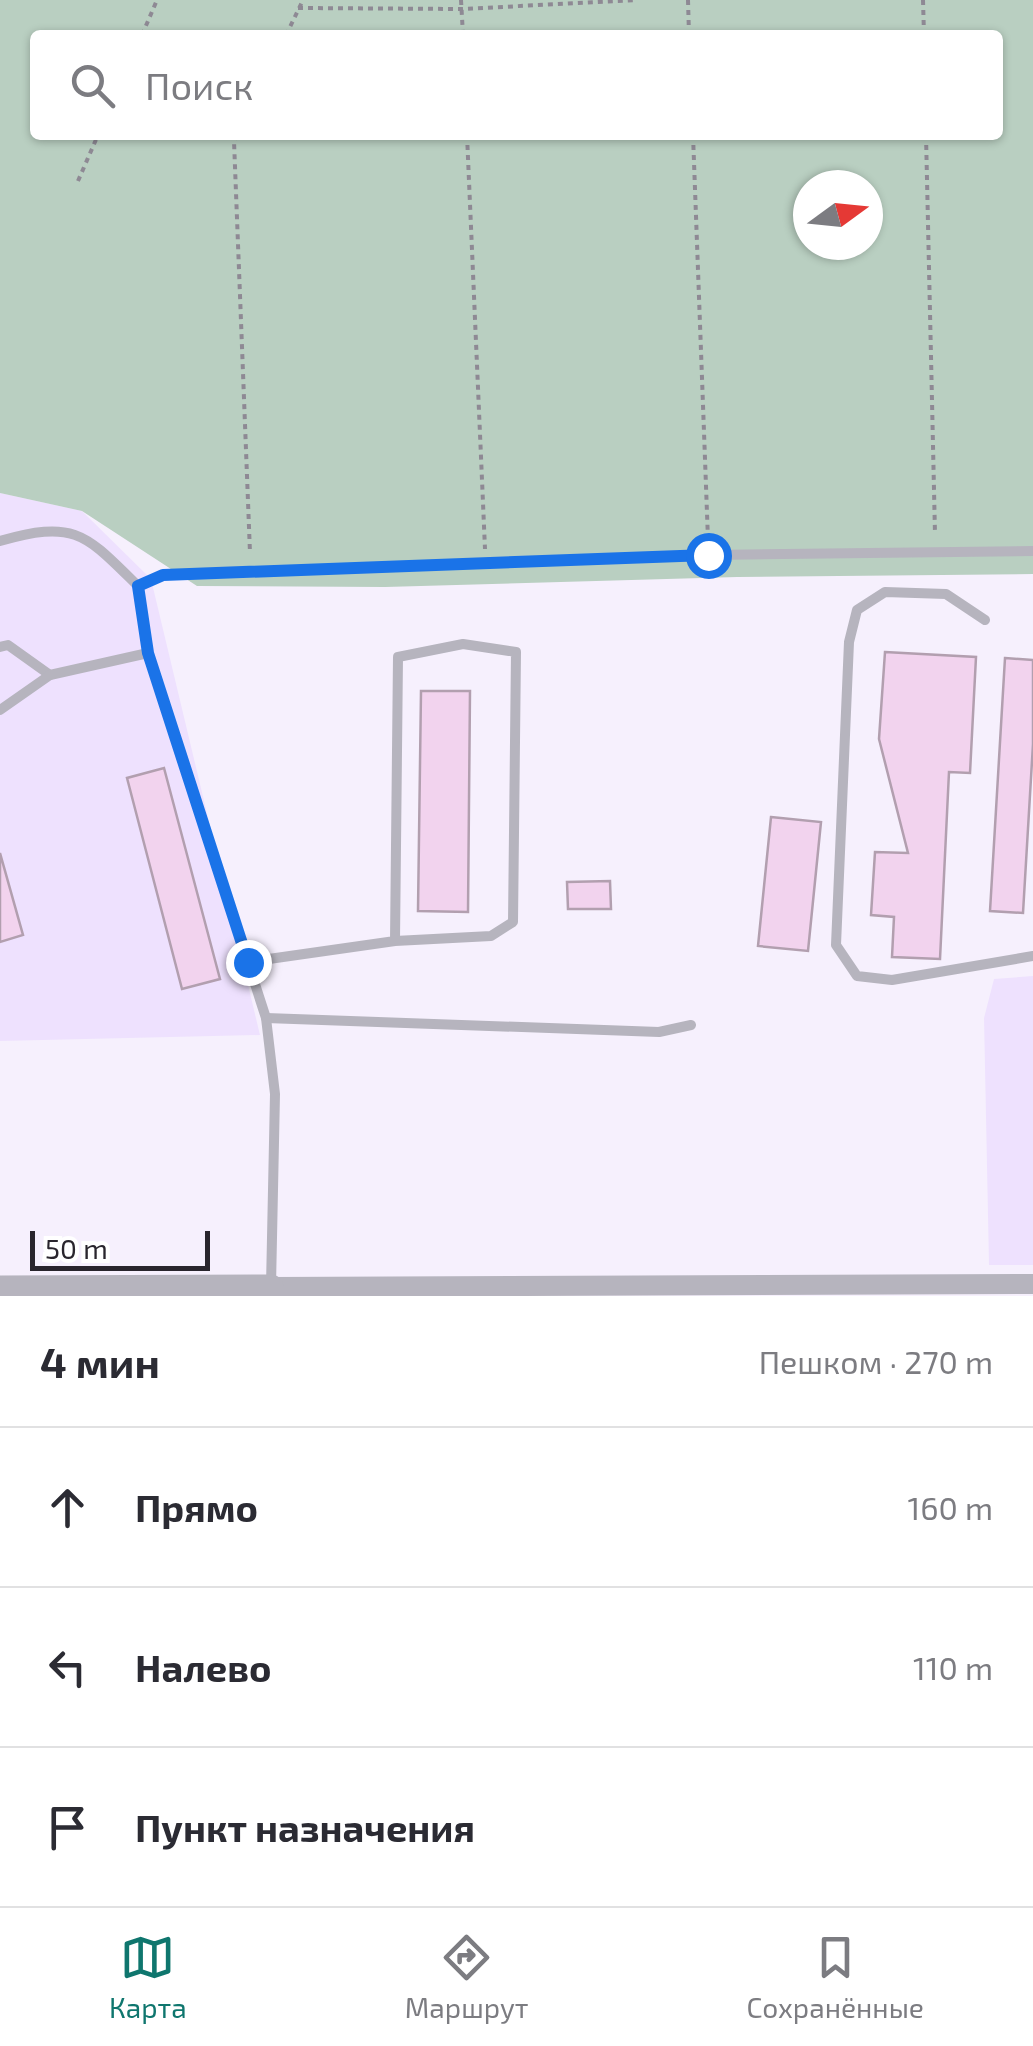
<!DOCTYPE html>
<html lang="ru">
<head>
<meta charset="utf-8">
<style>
  :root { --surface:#fff; --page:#f7f7f7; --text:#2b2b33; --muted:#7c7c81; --line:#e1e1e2; --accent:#0f766e }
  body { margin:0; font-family:"Exo 2",sans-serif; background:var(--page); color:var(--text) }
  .compass { position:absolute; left:793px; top:170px; width:90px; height:90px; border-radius:50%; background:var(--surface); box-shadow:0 2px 8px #0004; rotate:75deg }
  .scale { position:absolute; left:30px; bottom:25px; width:180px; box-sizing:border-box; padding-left:10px; border:5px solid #29252d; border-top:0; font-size:28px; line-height:35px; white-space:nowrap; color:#29252d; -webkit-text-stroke:8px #fff; paint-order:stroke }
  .stop { position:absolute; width:30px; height:30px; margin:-22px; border:8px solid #1a73e8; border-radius:50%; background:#fff }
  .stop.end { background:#1a73e8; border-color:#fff; box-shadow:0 2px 10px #0008 }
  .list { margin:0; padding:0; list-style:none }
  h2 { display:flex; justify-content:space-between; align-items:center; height:130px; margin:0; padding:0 40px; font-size:42px }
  h2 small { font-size:32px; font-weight:400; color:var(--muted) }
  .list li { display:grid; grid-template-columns:65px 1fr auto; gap:30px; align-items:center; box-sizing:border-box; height:160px; padding:0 40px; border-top:2px solid var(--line) }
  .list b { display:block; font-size:38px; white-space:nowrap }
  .list em { font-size:32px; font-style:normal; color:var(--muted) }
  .icon { flex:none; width:55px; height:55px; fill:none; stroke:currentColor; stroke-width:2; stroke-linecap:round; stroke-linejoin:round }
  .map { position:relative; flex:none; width:1033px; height:1296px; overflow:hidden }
  .search { position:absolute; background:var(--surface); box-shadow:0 2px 8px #0004; left:30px; right:30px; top:30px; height:110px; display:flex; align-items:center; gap:25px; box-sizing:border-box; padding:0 35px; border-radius:10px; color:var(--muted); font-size:38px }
  .sheet { height:610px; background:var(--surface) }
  nav { display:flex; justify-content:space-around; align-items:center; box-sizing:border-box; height:140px; border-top:2px solid var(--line); background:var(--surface); font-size:28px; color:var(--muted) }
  nav a { display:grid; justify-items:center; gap:5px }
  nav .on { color:var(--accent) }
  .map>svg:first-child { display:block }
</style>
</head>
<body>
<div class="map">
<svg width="1033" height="1296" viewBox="0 0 1033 1296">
  <rect width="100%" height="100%" fill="#f6f0fd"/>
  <g fill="#eee1fe">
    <path d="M0,493l82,18 69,68 109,456 -260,6z"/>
    <path d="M1033,976v289h-44l-5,-247 10,-39z"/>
  </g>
  <path fill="#b9cfc1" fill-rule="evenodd" d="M0,0h1033v574l-296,3 -352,10 -188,-1 -115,-75 -82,-18zM35,35h963v100h-963zM808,185h60v60h-60z"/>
  <g fill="#f2d3ee" stroke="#b29faf" stroke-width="2.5">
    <path d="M885,652l91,5 -6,116 -21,-1 -9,187 -48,-2 2,-40 -23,-2 4,-63 33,1 -29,-114z"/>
    <path d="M1005,658l28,2v84l-10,169 -33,-2z"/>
    <path d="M421,691h49l-2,221 -50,-1z"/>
    <path d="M164,768l56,211 -38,10 -55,-211z"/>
    <path d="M771,817l50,5 -13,129 -50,-5z"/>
    <path d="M0,853l23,82 -23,7z"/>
    <path d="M610,881l1,28h-43l-1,-27z"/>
  </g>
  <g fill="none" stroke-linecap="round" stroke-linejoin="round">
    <g stroke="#8e8994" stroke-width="4" stroke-dasharray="5 5" stroke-linecap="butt">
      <path d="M461,0l2,35"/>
      <path d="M688,0l1,35"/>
      <path d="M923,0l1,35"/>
      <path d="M298,8l164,1 175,-9"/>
      <path d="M142,35l15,-35"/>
      <path d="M286,35l17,-35"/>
      <path d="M237,135l-3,6 16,412"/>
      <path d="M467,135l18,414"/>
      <path d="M693,135l15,405"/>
      <path d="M926,135l9,399"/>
      <path d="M78,181l20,-46"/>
    </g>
    <g stroke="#b6b4be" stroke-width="10">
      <path d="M0,541c76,-22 86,-6 138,45"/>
      <path d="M985,620l-39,-26 -61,-2 -28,18 -8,32 -13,303 21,31 35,4 141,-24"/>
      <path d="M0,647l8,-2 42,30"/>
      <path d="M0,710l50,-35 98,-22"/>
      <path d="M248,962l147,-21 96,-5 22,-14 3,-270 -53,-8 -65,13 -3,284"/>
      <path d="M266,1018l393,14 32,-7"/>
      <path d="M271,1286l4,-192 -9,-76 -118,-365 -10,-67 25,-11 545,-20 325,-4"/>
    </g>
    <path stroke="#b6b4be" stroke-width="20" d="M271,1287l762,-3"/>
    <path stroke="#b6b4be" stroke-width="25" d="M0,1288l271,-1v9"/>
  </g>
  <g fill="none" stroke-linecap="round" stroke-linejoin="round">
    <path stroke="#1a73e8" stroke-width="12" d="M248,962l-100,-309 -10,-67 25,-11 545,-20"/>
  </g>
</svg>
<svg class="compass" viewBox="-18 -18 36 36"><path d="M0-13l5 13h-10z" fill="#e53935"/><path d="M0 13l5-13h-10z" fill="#7c7c81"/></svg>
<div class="scale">50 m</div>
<div class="stop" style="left:708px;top:555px"></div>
<div class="stop end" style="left:248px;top:962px"></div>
<div class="search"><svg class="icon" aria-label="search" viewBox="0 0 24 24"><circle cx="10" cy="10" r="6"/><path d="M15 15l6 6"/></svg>Поиск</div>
</div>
<section class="sheet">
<h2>4 мин<small>Пешком · 270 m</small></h2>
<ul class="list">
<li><svg class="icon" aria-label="ahead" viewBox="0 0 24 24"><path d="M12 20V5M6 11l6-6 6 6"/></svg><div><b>Прямо</b></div><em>160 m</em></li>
<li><svg class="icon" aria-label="left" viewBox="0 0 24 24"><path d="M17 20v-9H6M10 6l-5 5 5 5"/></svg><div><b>Налево</b></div><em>110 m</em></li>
<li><svg class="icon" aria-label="arrive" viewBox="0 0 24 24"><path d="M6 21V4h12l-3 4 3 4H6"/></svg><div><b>Пункт назначения</b></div></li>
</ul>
</section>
<nav>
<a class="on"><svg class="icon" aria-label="map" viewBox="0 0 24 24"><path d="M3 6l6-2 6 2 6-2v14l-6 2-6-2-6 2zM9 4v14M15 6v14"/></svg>Карта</a>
<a><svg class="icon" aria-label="directions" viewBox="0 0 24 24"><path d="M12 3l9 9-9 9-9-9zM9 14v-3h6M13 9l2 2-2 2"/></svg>Маршрут</a>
<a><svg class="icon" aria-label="saved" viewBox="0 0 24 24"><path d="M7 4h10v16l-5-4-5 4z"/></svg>Сохранённые</a>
</nav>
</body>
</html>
